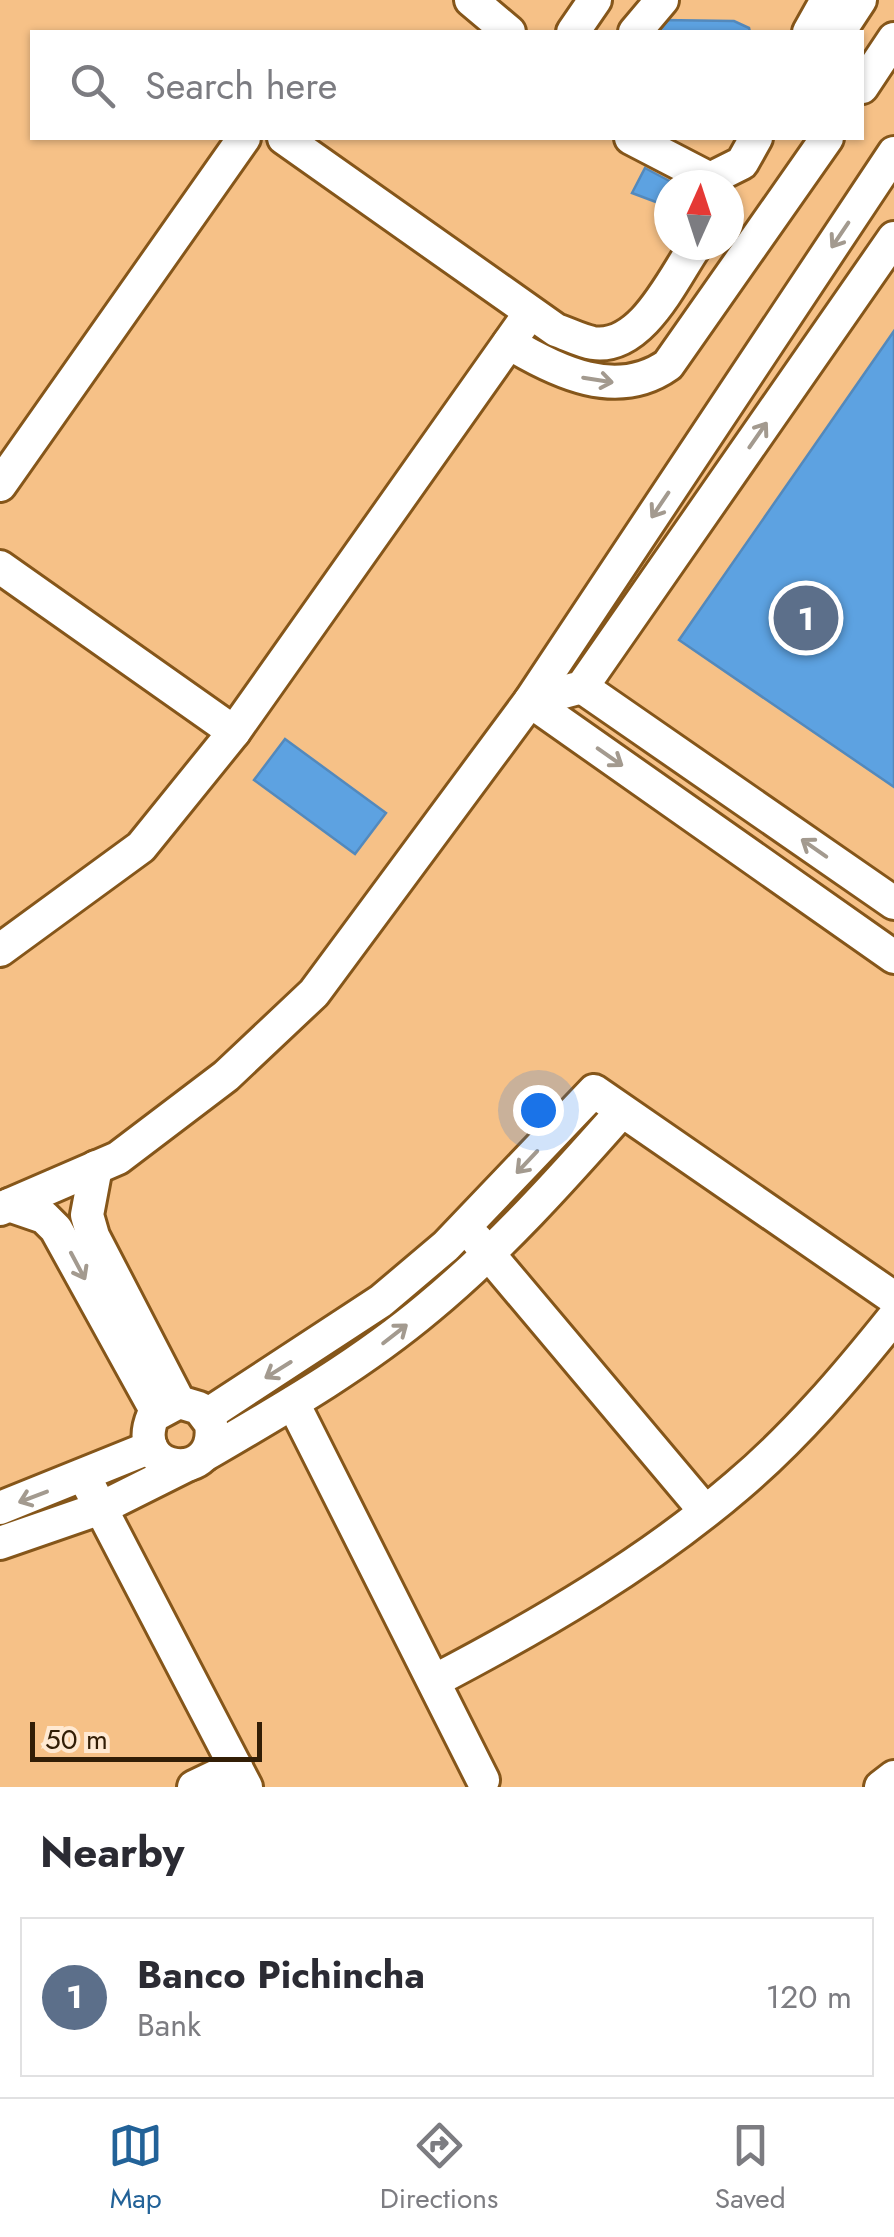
<!DOCTYPE html>
<html lang="en">
<head>
<meta charset="utf-8">
<style>
  :root { --surface:#fff; --page:#f7f7f7; --text:#2b2b33; --muted:#7c7c81; --line:#e1e1e2; --accent:#226298 }
  body { margin:0; font-family:Jost,sans-serif; background:var(--page); color:var(--text) }
  .compass { position:absolute; left:654px; top:170px; width:90px; height:90px; border-radius:50%; background:var(--surface); box-shadow:0 2px 8px #0004; rotate:3deg }
  .scale { position:absolute; left:30px; bottom:25px; width:232px; box-sizing:border-box; padding-left:10px; border:5px solid #321e06; border-top:0; font-size:28px; line-height:35px; white-space:nowrap; color:#321e06; -webkit-text-stroke:8px #ffe9d2; paint-order:stroke }
  .you { position:absolute; left:538px; top:1110px; width:35px; height:35px; margin:-25px; border:8px solid #fff; border-radius:50%; background:#1a73e8; box-shadow:0 0 0 15px #1a73e833 }
  .badge { display:grid; place-items:center; width:65px; height:65px; border-radius:50%; background:var(--accent); color:#fff; font-size:32px; font-weight:700 }
  .pin { position:absolute; translate:-50% -50%; border:5px solid #fff; box-shadow:0 2px 10px #0006 }
  .list { margin:0; padding:0; list-style:none }
  h2 { display:flex; justify-content:space-between; align-items:center; height:130px; margin:0; padding:0 40px; font-size:42px }
  h2 small { font-size:32px; font-weight:400; color:var(--muted) }
  .list li { display:grid; grid-template-columns:65px 1fr auto; gap:30px; align-items:center; box-sizing:border-box; height:160px; margin:0 20px 20px; padding:0 20px; border:2px solid var(--line); border-radius:0px }
  .list b { display:block; font-size:38px; white-space:nowrap }
  .list p { margin:0; font-size:32px; white-space:nowrap; color:var(--muted) }
  .list em { font-size:32px; font-style:normal; color:var(--muted) }
  .icon { flex:none; width:55px; height:55px; fill:none; stroke:currentColor; stroke-width:2; stroke-linecap:round; stroke-linejoin:round }
  .map { position:relative; flex:none; width:894px; height:1787px; overflow:hidden }
  .search { position:absolute; background:var(--surface); box-shadow:0 2px 8px #0004; left:30px; right:30px; top:30px; height:110px; display:flex; align-items:center; gap:25px; box-sizing:border-box; padding:0 35px; border-radius:0px; color:var(--muted); font-size:38px }
  .sheet { height:310px; background:var(--surface) }
  nav { display:flex; justify-content:space-around; align-items:center; box-sizing:border-box; height:140px; border-top:2px solid var(--line); background:var(--surface); font-size:28px; color:var(--muted) }
  nav a { display:grid; justify-items:center; gap:5px }
  nav .on { color:var(--accent) }
  .map>svg:first-child { display:block }
</style>
</head>
<body>
<div class="map">
<svg width="894" height="1787" viewBox="0 0 894 1787">
  <rect width="100%" height="100%" fill="#f6c187"/>
  <g fill="#5da2e1" stroke="#5389bc" stroke-width="2.5">
    <path d="M661,20l73,1 15,7 1,4h-98z"/>
    <path d="M645,168l32,17h-8v22l-37,-14z"/>
    <path d="M894,331v456l-215,-147z"/>
    <path d="M285,739l101,74 -31,41 -101,-74z"/>
  </g>
  <g fill="none" stroke-linecap="round" stroke-linejoin="round">
    <g stroke="#85561a" stroke-width="38">
      <g id="minor">
        <path d="M471,0l38,32"/>
        <path d="M573,32l22,-32"/>
        <path d="M635,32l27,-32"/>
        <path d="M809,32l18,-32"/>
        <path d="M839,32l21,-32"/>
        <path d="M862,87l32,-48"/>
        <path d="M284,138l272,192c12,4 25,11 37,13 49,7 80,-65 103,-98"/>
        <path d="M631,138l79,41 32,-16 14,-25"/>
        <path d="M894,153l-364,548 364,256"/>
        <path d="M509,343c48,29 108,58 159,22l159,-227"/>
        <path d="M0,485l244,-347"/>
        <path d="M0,567l234,165"/>
        <path d="M582,687l312,216"/>
        <path d="M0,950l141,-103 93,-115 296,-419"/>
        <path d="M96,1167l-9,48 6,21 86,166 20,6 12,16c9,61 -83,51 -58,-8l26,-14"/>
        <path d="M9,1205l35,12 12,12 101,183"/>
        <path d="M0,1209l118,-51 108,-82 88,-83 216,-292 52,-14 312,-449"/>
        <path d="M476,1239l229,272"/>
        <path d="M293,1403l190,377"/>
        <path d="M207,1415l174,-114 65,-55 148,-155 300,207"/>
        <path d="M206,1454c77,-45 154,-89 223,-147 71,-59 132,-127 193,-196"/>
        <path d="M84,1476l162,311"/>
        <path d="M0,1508l151,-61"/>
        <path d="M0,1543l101,-35 86,-43"/>
        <path d="M434,1681c105,-55 212,-117 303,-195 58,-49 109,-109 157,-169"/>
        <path d="M194,1787l42,-20"/>
        <path d="M881,1787l13,-10"/>
      </g>
    </g>
    <use href="#minor" stroke="#fff" stroke-width="32"/>
  </g>
  <defs><path id="oneway-shaft" d="M-6 0H5M1.5-3L5.5 0L1.5 3" fill="none" stroke-width="1.6" stroke-linecap="round" stroke-linejoin="round" transform="scale(2.5)"/></defs>
  <g stroke="#a39a8f">
    <use href="#oneway-shaft" transform="translate(840 235) rotate(124)"/>
    <use href="#oneway-shaft" transform="translate(598 380) rotate(9)"/>
    <use href="#oneway-shaft" transform="translate(758 435) rotate(-55)"/>
    <use href="#oneway-shaft" transform="translate(660 505) rotate(124)"/>
    <use href="#oneway-shaft" transform="translate(610 757) rotate(35)"/>
    <use href="#oneway-shaft" transform="translate(814 848) rotate(-145)"/>
    <use href="#oneway-shaft" transform="translate(527 1162) rotate(133)"/>
    <use href="#oneway-shaft" transform="translate(78 1266) rotate(62)"/>
    <use href="#oneway-shaft" transform="translate(395 1334) rotate(-38)"/>
    <use href="#oneway-shaft" transform="translate(278 1370) rotate(148)"/>
    <use href="#oneway-shaft" transform="translate(33 1497) rotate(159)"/>
  </g>
</svg>
<svg class="compass" viewBox="-18 -18 36 36"><path d="M0-13l5 13h-10z" fill="#e53935"/><path d="M0 13l5-13h-10z" fill="#7c7c81"/></svg>
<div class="scale">50 m</div>
<div class="you"></div>
<div class="pin badge" style="left:806px;top:618px;background:#5c6f8a">1</div>
<div class="search"><svg class="icon" aria-label="search" viewBox="0 0 24 24"><circle cx="10" cy="10" r="6"/><path d="M15 15l6 6"/></svg>Search here</div>
</div>
<section class="sheet">
<h2>Nearby<small></small></h2>
<ul class="list">
<li><span class="badge" style="background:#5c6f8a">1</span><div><b>Banco Pichincha</b><p>Bank</p></div><em>120 m</em></li>
</ul>
</section>
<nav>
<a class="on"><svg class="icon" aria-label="map" viewBox="0 0 24 24"><path d="M3 6l6-2 6 2 6-2v14l-6 2-6-2-6 2zM9 4v14M15 6v14"/></svg>Map</a>
<a><svg class="icon" aria-label="directions" viewBox="0 0 24 24"><path d="M12 3l9 9-9 9-9-9zM9 14v-3h6M13 9l2 2-2 2"/></svg>Directions</a>
<a><svg class="icon" aria-label="saved" viewBox="0 0 24 24"><path d="M7 4h10v16l-5-4-5 4z"/></svg>Saved</a>
</nav>
</body>
</html>
